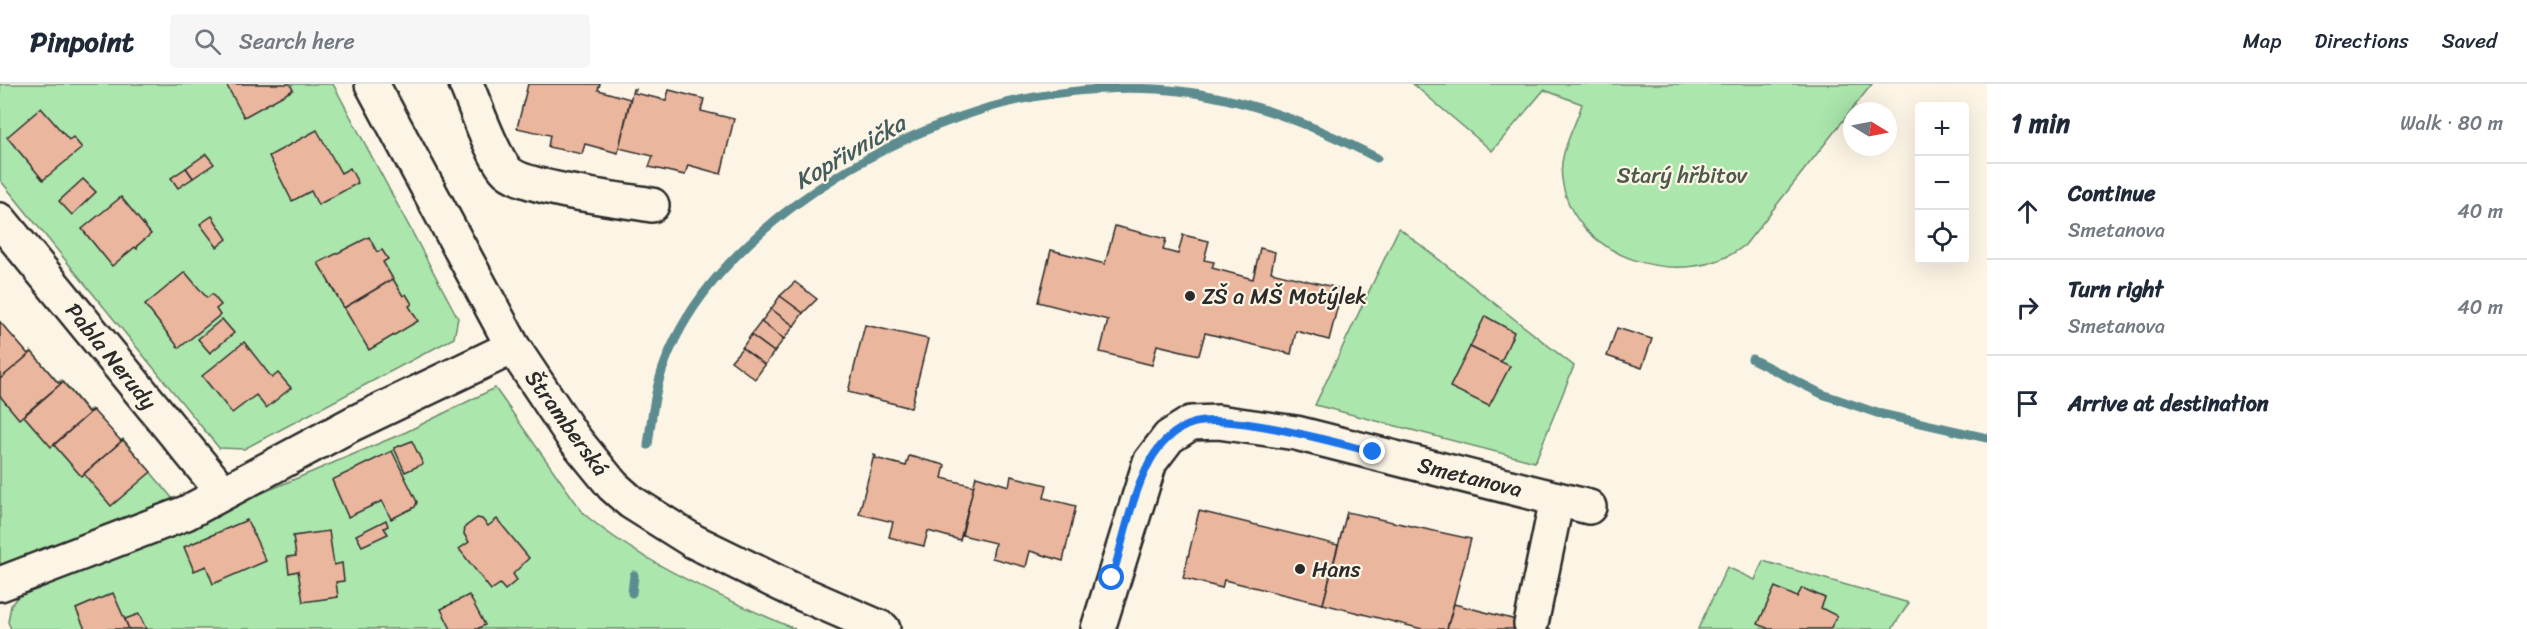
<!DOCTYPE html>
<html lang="en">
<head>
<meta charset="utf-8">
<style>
  :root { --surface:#fff; --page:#f6f6f7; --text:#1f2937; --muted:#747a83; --line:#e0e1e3 }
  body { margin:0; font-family:Sriracha,sans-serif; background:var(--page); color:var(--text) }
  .controls { position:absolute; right:18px; top:18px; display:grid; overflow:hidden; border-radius:6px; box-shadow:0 6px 24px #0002 }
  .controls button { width:54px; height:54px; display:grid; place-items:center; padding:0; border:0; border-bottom:2px solid var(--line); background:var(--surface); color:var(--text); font:30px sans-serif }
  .compass { position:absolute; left:1843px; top:18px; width:54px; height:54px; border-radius:50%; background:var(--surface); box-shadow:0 6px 24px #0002; rotate:100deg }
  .stop { position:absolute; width:18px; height:18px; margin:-14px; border:4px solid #1a73e8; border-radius:50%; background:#fff }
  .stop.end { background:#1a73e8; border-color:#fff; box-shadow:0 2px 6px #0008 }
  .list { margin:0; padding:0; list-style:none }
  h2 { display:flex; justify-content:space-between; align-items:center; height:78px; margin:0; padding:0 24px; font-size:26px }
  h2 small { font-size:20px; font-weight:400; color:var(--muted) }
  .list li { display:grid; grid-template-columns:39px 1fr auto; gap:18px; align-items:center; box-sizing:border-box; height:96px; padding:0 24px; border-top:2px solid var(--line) }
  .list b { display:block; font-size:22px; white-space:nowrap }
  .list p { margin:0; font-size:20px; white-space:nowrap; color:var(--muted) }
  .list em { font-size:20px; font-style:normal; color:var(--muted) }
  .icon { flex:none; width:33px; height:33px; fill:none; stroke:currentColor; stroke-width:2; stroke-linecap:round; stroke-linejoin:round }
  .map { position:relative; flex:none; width:1987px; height:545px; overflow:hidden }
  header { display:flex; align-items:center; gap:36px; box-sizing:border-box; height:84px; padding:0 30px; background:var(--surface); border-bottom:2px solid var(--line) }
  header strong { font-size:28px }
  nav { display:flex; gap:33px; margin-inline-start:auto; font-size:21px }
  .search { width:420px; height:54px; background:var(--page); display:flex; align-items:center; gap:15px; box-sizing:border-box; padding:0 21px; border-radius:6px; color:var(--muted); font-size:22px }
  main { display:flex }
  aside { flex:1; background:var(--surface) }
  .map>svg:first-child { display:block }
</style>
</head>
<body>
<header>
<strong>Pinpoint</strong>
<div class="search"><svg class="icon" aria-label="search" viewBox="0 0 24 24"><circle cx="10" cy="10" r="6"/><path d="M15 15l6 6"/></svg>Search here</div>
<nav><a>Map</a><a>Directions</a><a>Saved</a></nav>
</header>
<main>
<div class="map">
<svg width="1987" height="545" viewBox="0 0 1987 545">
  <rect width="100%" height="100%" fill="#fcf5e5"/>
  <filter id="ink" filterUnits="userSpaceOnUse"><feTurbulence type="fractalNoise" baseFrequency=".0167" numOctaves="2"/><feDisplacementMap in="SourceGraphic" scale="12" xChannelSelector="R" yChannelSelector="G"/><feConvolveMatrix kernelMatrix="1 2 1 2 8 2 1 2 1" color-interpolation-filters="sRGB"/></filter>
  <g filter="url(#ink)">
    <g fill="#abe6ac" stroke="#6b886c" stroke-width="1.5">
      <path d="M0,0h333l125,234 -4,20 -210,111 -25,-1 -219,-268z"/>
      <path d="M1413,0h459l-127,161c-58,48 -173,15 -183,-66 -4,-26 13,-51 20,-75l-38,-14 -52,61z"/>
      <path d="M1399,144l175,138 -39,96 -220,-57z"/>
      <path d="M0,238l27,32 4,-3 27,31 4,-2 26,31 3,-2 29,32 3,-2 50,60 -173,66z"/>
      <path d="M495,304l89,126c56,48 143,86 211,115h-784l-3,-7 3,-17 12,-15 95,-36 288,-122z"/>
      <path d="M1763,477l146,42 -17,26h-194l29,-62 28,13z"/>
    </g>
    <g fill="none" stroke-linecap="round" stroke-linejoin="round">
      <g stroke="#5c8c8f" stroke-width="9">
        <path d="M1752,275l70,35 55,19 110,25"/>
        <path d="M648,361c4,-30 7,-58 18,-85 46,-120 199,-215 318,-251 53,-16 116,-23 172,-20 78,4 152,33 221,69"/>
        <path d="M632,509l2,-18"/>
      </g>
    </g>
    <g fill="#eab69d" stroke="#2b2b2b" stroke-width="1.5">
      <path d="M226,0h64l3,6 -49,27z"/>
      <path d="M528,0h72l-2,6 32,9 -12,54 -33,-9 -3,10 -34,-7 2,-12 -33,-7z"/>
      <path d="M633,5h3l-2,4 32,7 3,-10 35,9 -3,12 33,8 -13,55 -33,-9 -3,10 -36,-8 4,-11 -34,-8z"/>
      <path d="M41,24l28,32 4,-3 9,11 -39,32 -36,-43z"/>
      <path d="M317,46l24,43 9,-5 8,15 -40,22 -7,-14 -19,10 -23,-45z"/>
      <path d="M206,70l8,10 -21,14 -7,-10z"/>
      <path d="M186,84l7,10 -15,10 -7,-10z"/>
      <path d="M83,95l13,13 -24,23 -13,-14z"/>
      <path d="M121,113l30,37 -13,11 -1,4 -2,-2 -23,19 -30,-37z"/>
      <path d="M212,132l15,23 -10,8 -17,-23z"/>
      <path d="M1115,142l51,13 -3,11 15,4 5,-19 26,6 -5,19 10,2 -2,6 41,11 7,-31 15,4 -4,20 71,17 -13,51 -33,-9 -5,23 -86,-21 -6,22 -42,-10 -5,20 -52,-13 8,-32 -70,-18 13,-52 54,14z"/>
      <path d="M369,153l8,15 5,-2 6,9 -5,3 10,17 -49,29 -26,-45z"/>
      <path d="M185,188l22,26 5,-4 9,11 -5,4 4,6 -41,33 -34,-43z"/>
      <path d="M393,195l10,17 3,-2 6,10 -3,2 9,15 -49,29 -25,-42z"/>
      <path d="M795,198l22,17 -14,14 -23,-17z"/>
      <path d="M780,212l23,17 -9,13 -23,-17z"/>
      <path d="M771,225l23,17 -10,13 -23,-17z"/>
      <path d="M1485,232l29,16 -13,30 -31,-15z"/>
      <path d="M222,235l12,14 -24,20 -12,-14z"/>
      <path d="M0,238l28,32 4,-2 -32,27z"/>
      <path d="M761,238l23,17 -10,13 -23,-17z"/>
      <path d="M865,241l63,14 -17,69 -63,-16z"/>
      <path d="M1617,244l35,11 -10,29 -35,-12z"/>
      <path d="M751,251l23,17 -9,13 -23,-17z"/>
      <path d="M244,258l28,36 6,-5 13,15 -25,20 -10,-13 -24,18 -30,-37z"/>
      <path d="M1470,263l40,19 -21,40 -39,-19z"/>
      <path d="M742,264l23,17 -10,14 -24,-18z"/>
      <path d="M32,268l26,31 5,-1 -44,37 -19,-23v-17z"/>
      <path d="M63,298l25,30 5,-2 -42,37 -27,-31z"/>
      <path d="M93,326l28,31 2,-1 -42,36 -27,-31z"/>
      <path d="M123,356l28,32 -40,34 -27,-32z"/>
      <path d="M412,357l11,23 -18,8 -11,-24z"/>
      <path d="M392,367l25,51 -2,5 -24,12 -9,-18 -34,16 -16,-37z"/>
      <path d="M874,371l2,1 -1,2 31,8 3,-10 36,9 -3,13 32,8 -14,54 -32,-9 -4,15 -17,-4 -18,-5 4,-15 -34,-8z"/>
      <path d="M976,392l33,10 2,-10 36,9 -3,13 32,8 -13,55 -33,-10 -4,16 -34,-9 3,-15 -33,-8z"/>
      <path d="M1199,427l139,34 -15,59 -99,-24 -2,8 -39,-10z"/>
      <path d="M1347,428l124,27 -24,90h-25l-99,-25z"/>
      <path d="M477,434l5,1 6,7 9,-7 32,39 -16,16 4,6 -12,10 -5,-6 -9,6 -32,-41 10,-7 -5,-8 1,-7z"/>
      <path d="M247,436l19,41 -53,23 -7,-18 -12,5 -10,-24z"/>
      <path d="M386,436l2,6 -4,2 4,6 -26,12 -6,-11z"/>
      <path d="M329,447l5,34 8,-2 2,18 -8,1 2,15 -35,5 -5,-31 -9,2 -2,-16 9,-1 -3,-20z"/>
      <path d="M1775,503l22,10 5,-9 23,10 -4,10 16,8 -7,13h-61l-11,-5z"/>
      <path d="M113,509l16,36h-44l-9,-20z"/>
      <path d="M469,511l16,30 -8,4h-26l-10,-20z"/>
      <path d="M1454,520l97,25h-104z"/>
      <path d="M139,530l7,15h-17l-4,-10z"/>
    </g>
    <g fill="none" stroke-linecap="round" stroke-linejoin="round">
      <g stroke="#2b2b2b" stroke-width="38">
        <g id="minor">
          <path d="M372,0l141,263 60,90 40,49 18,16 62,39 98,48 92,40"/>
          <path d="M466,0c10,23 24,66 39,85 14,19 119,31 147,36"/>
          <path d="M0,136l222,271"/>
          <path d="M0,500l186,-71 166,-89 161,-77"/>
          <path d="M1531,540l26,-125"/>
          <path d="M1098,545l52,-167 19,-25 22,-14 27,-1 78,11 293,74"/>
        </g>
      </g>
      <use href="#minor" stroke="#fcf5e5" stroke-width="33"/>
    </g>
  </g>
  <g fill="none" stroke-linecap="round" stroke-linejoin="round" filter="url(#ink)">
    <path stroke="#1a73e8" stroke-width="8" d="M1112,494c11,-36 20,-84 38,-117 9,-16 25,-33 44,-38 37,-10 139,19 179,29"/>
  </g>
  <g fill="#2b2b2b" stroke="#fcf5e5" stroke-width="2">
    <circle cx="1190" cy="212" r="6"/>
    <circle cx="1300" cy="485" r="6"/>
  </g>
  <g text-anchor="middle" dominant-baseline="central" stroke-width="4.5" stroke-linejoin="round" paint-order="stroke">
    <g font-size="22" fill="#4b5a4b" stroke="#fcf5e5">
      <text x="1682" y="91">Starý hřbitov</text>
    </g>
    <g font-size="22" fill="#2b2b2b" stroke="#fcf5e5" text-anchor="start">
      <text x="1202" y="212">ZŠ a MŠ Motýlek</text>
      <text x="1312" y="485">Hans</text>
    </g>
    <g font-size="22" fill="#2b2b2b" stroke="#fcf5e5">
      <text transform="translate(111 272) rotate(51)">Pabla Nerudy</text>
      <text transform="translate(567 339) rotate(54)">Štramberská</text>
      <text transform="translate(1470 393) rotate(14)">Smetanova</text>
    </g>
    <g font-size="24" font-style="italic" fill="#435c5d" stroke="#fcf5e5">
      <text transform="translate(850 68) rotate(-30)">Kopřivnička</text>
    </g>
  </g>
</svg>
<div class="controls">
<button>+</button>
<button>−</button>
<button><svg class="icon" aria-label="locate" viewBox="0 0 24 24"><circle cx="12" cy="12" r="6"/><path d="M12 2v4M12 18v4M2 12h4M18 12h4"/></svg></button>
</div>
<svg class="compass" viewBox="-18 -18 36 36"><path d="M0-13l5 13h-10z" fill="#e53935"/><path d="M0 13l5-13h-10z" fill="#747a83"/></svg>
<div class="stop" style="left:1112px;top:494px"></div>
<div class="stop end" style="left:1373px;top:368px"></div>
</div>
<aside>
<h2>1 min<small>Walk · 80 m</small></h2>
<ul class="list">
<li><svg class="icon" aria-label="ahead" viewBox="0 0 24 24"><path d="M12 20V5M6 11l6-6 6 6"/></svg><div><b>Continue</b><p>Smetanova</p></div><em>40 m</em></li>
<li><svg class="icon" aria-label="right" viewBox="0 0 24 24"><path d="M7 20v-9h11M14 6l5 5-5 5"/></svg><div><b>Turn right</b><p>Smetanova</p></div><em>40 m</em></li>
<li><svg class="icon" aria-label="arrive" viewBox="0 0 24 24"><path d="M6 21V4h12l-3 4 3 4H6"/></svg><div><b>Arrive at destination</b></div></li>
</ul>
</aside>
</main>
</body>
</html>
